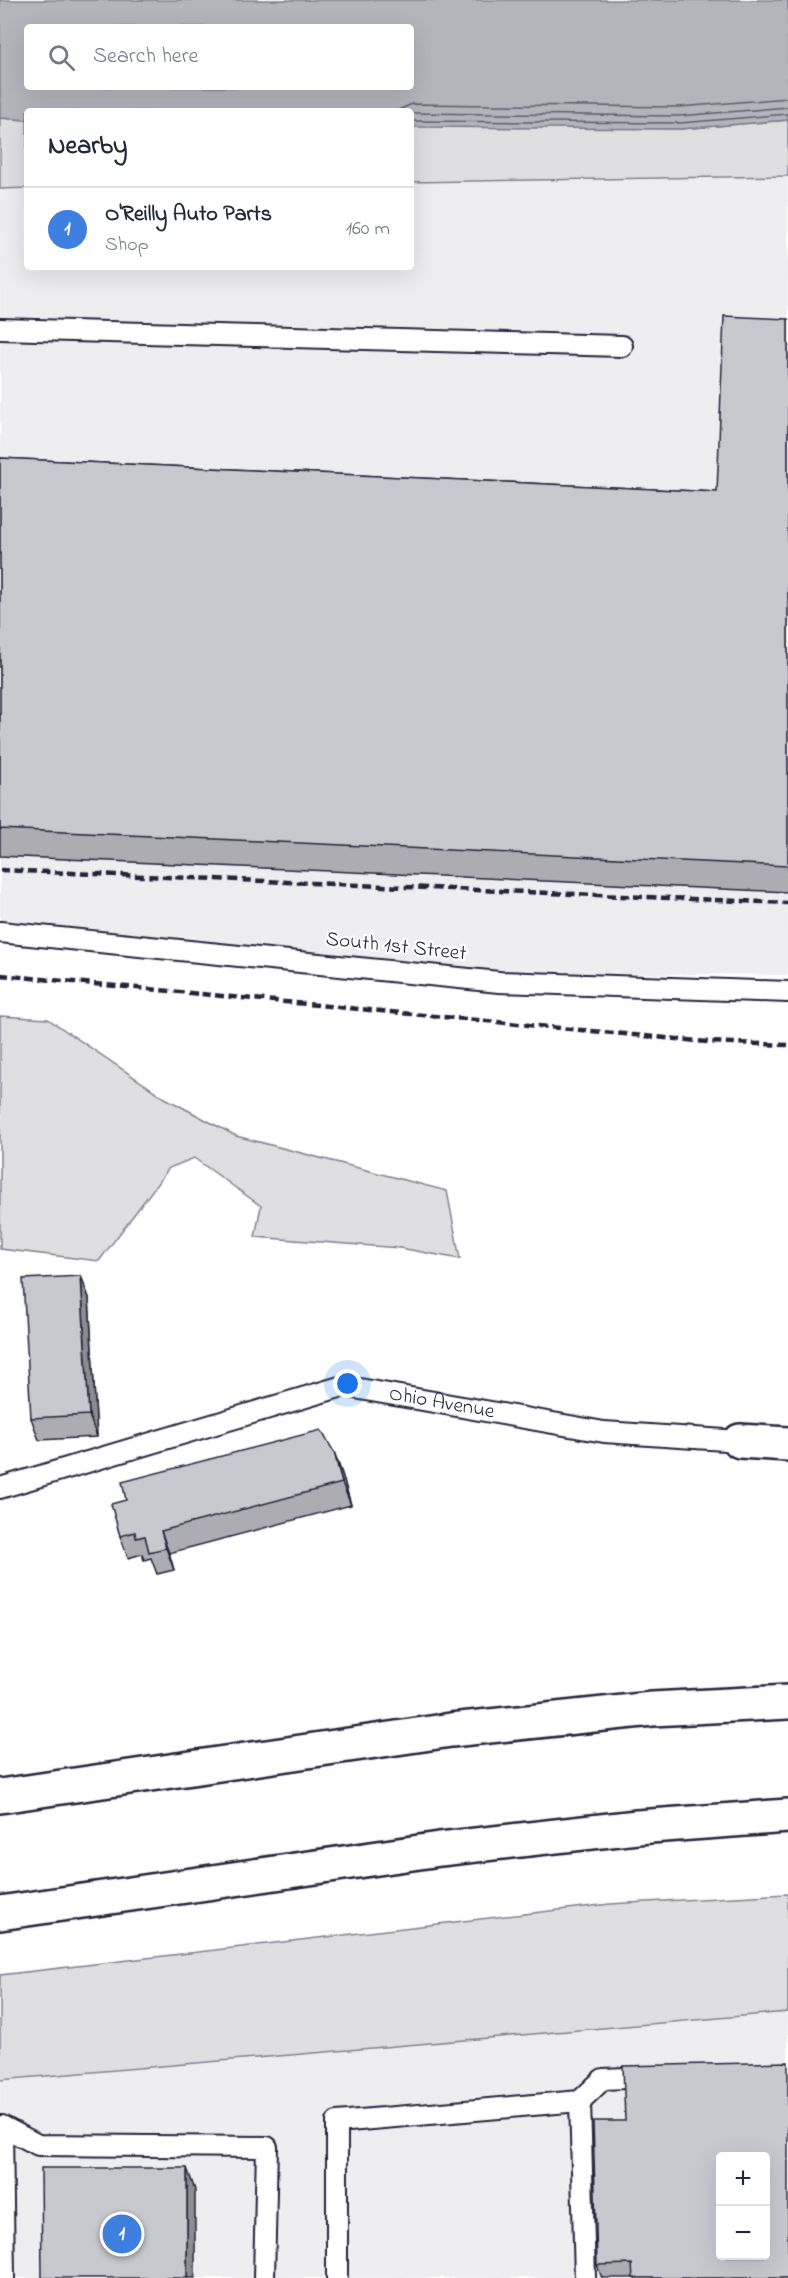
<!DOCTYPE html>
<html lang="en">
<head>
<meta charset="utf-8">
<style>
  :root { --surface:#fff; --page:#f2f2f3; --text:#1f2937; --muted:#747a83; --line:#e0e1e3; --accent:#b45309 }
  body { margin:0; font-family:"Indie Flower",sans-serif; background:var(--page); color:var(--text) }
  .controls { position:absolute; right:18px; bottom:18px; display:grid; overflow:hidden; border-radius:6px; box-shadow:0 6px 24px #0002 }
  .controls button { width:54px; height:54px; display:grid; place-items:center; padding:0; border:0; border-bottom:2px solid var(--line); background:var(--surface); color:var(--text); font:30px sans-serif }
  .you { position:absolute; left:348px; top:1384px; width:21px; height:21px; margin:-15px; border:4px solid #fff; border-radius:50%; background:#1a73e8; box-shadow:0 0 0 9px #1a73e833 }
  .badge { display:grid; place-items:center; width:39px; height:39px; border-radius:50%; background:var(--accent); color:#fff; font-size:20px; font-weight:700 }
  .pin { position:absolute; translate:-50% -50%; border:3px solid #fff; box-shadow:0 2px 6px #0006 }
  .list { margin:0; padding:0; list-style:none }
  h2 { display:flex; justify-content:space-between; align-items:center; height:78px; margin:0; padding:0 24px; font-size:26px }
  h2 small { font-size:20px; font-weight:400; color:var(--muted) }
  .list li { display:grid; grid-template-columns:39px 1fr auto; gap:18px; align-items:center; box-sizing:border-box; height:84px; padding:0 24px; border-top:2px solid var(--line) }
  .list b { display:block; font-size:22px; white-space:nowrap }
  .list p { margin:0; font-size:20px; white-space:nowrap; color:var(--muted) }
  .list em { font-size:20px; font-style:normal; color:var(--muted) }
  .icon { flex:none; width:33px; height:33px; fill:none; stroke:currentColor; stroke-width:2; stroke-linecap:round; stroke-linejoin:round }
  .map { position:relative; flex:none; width:788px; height:2278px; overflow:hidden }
  .search { position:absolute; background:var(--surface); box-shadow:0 6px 24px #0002; left:24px; top:24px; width:390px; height:66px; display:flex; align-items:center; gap:15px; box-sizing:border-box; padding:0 21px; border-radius:6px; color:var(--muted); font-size:22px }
  .panel { position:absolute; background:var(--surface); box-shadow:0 6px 24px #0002; left:24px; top:108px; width:390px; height:162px; border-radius:6px }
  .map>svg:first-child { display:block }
</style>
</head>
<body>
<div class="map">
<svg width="788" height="2278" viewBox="0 0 788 2278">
  <rect width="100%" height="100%" fill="#fff"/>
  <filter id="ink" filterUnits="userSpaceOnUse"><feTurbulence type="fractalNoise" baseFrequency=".0167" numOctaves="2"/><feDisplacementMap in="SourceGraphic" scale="12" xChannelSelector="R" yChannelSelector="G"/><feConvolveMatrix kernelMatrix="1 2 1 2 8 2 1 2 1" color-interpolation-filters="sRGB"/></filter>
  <g filter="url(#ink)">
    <g fill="#eeeef1" fill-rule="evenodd">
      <path d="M788,176v799l-363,-3 -425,-27v-756l27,-1v79h384v-85z"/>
      <path d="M788,2012v266h-788v-198zM720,2156h46v100h-46z"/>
    </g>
    <g fill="#dfdfe2" stroke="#80808e" stroke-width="1.5">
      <path d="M0,118l27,2v68l-27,1z"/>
      <path d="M788,120v56l-377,6v-57l269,4z"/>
      <path d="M0,1016l48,3 117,79 71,38 211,55 13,68 -60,-11 -145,-11 6,-31 -67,-48 -25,10 -70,93 -99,-12z"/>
      <path d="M788,1894v118l-788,68v-105l610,-71z"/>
    </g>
    <path fill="#b4b4bc" stroke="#7a7a88" stroke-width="1.5" fill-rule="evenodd" d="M0,0h788v120l-108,9 -269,-2v-16h-384v9l-27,-2zM27,27h384v60h-384z"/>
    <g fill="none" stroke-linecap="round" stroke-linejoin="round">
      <g stroke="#5c5c6f" stroke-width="1.5">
        <path d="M396,111l16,-7 267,3 109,-9"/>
        <path d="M411,113l268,3 109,-9"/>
        <path d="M411,121l269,2 108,-9"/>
      </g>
      <g stroke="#22223b" stroke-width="24">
        <g id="lane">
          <path d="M0,329l622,17"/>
          <path d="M0,932l499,50 289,10"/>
          <path id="s1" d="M0,1488l343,-102 261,46 136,9"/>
          <path d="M580,2101l5,177"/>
          <path d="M4,2278l-2,-152 36,19 229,2 -3,131"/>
          <path d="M337,2278v-156l243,-21 23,-22 46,-2"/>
        </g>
      </g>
      <g stroke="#22223b" stroke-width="38">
        <path id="street" d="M740,1441l48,3"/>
      </g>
      <g stroke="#22223b" stroke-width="38">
        <g id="highway">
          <path d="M0,1796l451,-66 201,-21 136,-7"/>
          <path d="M0,1913l440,-64 197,-22 151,-11"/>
        </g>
      </g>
      <use href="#lane" stroke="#fff" stroke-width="20"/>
      <use href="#street" stroke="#fff" stroke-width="33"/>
      <use href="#highway" stroke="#fff" stroke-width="33"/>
      <g stroke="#22223b" stroke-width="4.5" stroke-dasharray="9 4.5" stroke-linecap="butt">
        <path d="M0,870l788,33"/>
        <path d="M0,975l708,67 80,3"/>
      </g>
    </g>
    <g fill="#acacb2" stroke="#22223b" stroke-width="1.5">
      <path d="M788,319v573l-788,-36v-398l717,34z"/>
      <path d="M81,1276l8,22 8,139 -58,3 -8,-22z"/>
      <path d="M334,1452l8,22 9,31 -182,48 5,17 -17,4 -6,-16 -7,2 -2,-6 -14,4 -8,-22 6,-36z"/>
      <path d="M625,2121l163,157h-186l-5,-13z"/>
    </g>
    <g fill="#8c8c91" stroke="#22223b" stroke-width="1.5">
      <path d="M81,1276l8,22 8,139 -8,-22z"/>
      <path d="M334,1452l8,22 9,31 -9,-22z"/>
      <path d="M161,1531l8,22 5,17 -8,-22z"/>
      <path d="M187,2168l8,22v88h-8z"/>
    </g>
    <g fill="#c8c8cf" stroke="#22223b" stroke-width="1.5" fill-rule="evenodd">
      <path d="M724,316l64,3v547l-788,-37v-371l717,34z"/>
      <path d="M81,1276l8,139 -58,3 -8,-139z"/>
      <path d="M321,1430l13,22 8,31 -181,48 5,17 -17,4 -4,-16 -9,2 -1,-6 -15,4 -9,-32 15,-4 -4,-18z"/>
      <path d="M788,2062v216h-155l-1,-14 -35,1 -4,-144h32l-2,-55zM720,2157h45v99h-45z"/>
      <path d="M41,2168h146v110h-145z"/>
    </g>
  </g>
  <g text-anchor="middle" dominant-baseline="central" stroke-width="4.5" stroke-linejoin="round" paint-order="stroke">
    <g font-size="21" fill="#22223b" stroke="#fff">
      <text transform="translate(396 947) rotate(6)">South 1st Street</text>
      <text stroke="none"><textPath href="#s1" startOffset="458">Ohio Avenue</textPath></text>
    </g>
  </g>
</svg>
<div class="controls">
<button>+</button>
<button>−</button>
</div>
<div class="you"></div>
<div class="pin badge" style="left:122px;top:2234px;background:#3f7fe0">1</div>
<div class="search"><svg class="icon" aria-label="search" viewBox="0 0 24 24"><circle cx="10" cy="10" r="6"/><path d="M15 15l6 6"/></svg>Search here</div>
<section class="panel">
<h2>Nearby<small></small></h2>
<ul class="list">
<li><span class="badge" style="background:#3f7fe0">1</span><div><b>O'Reilly Auto Parts</b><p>Shop</p></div><em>160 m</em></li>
</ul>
</section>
</div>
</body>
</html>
